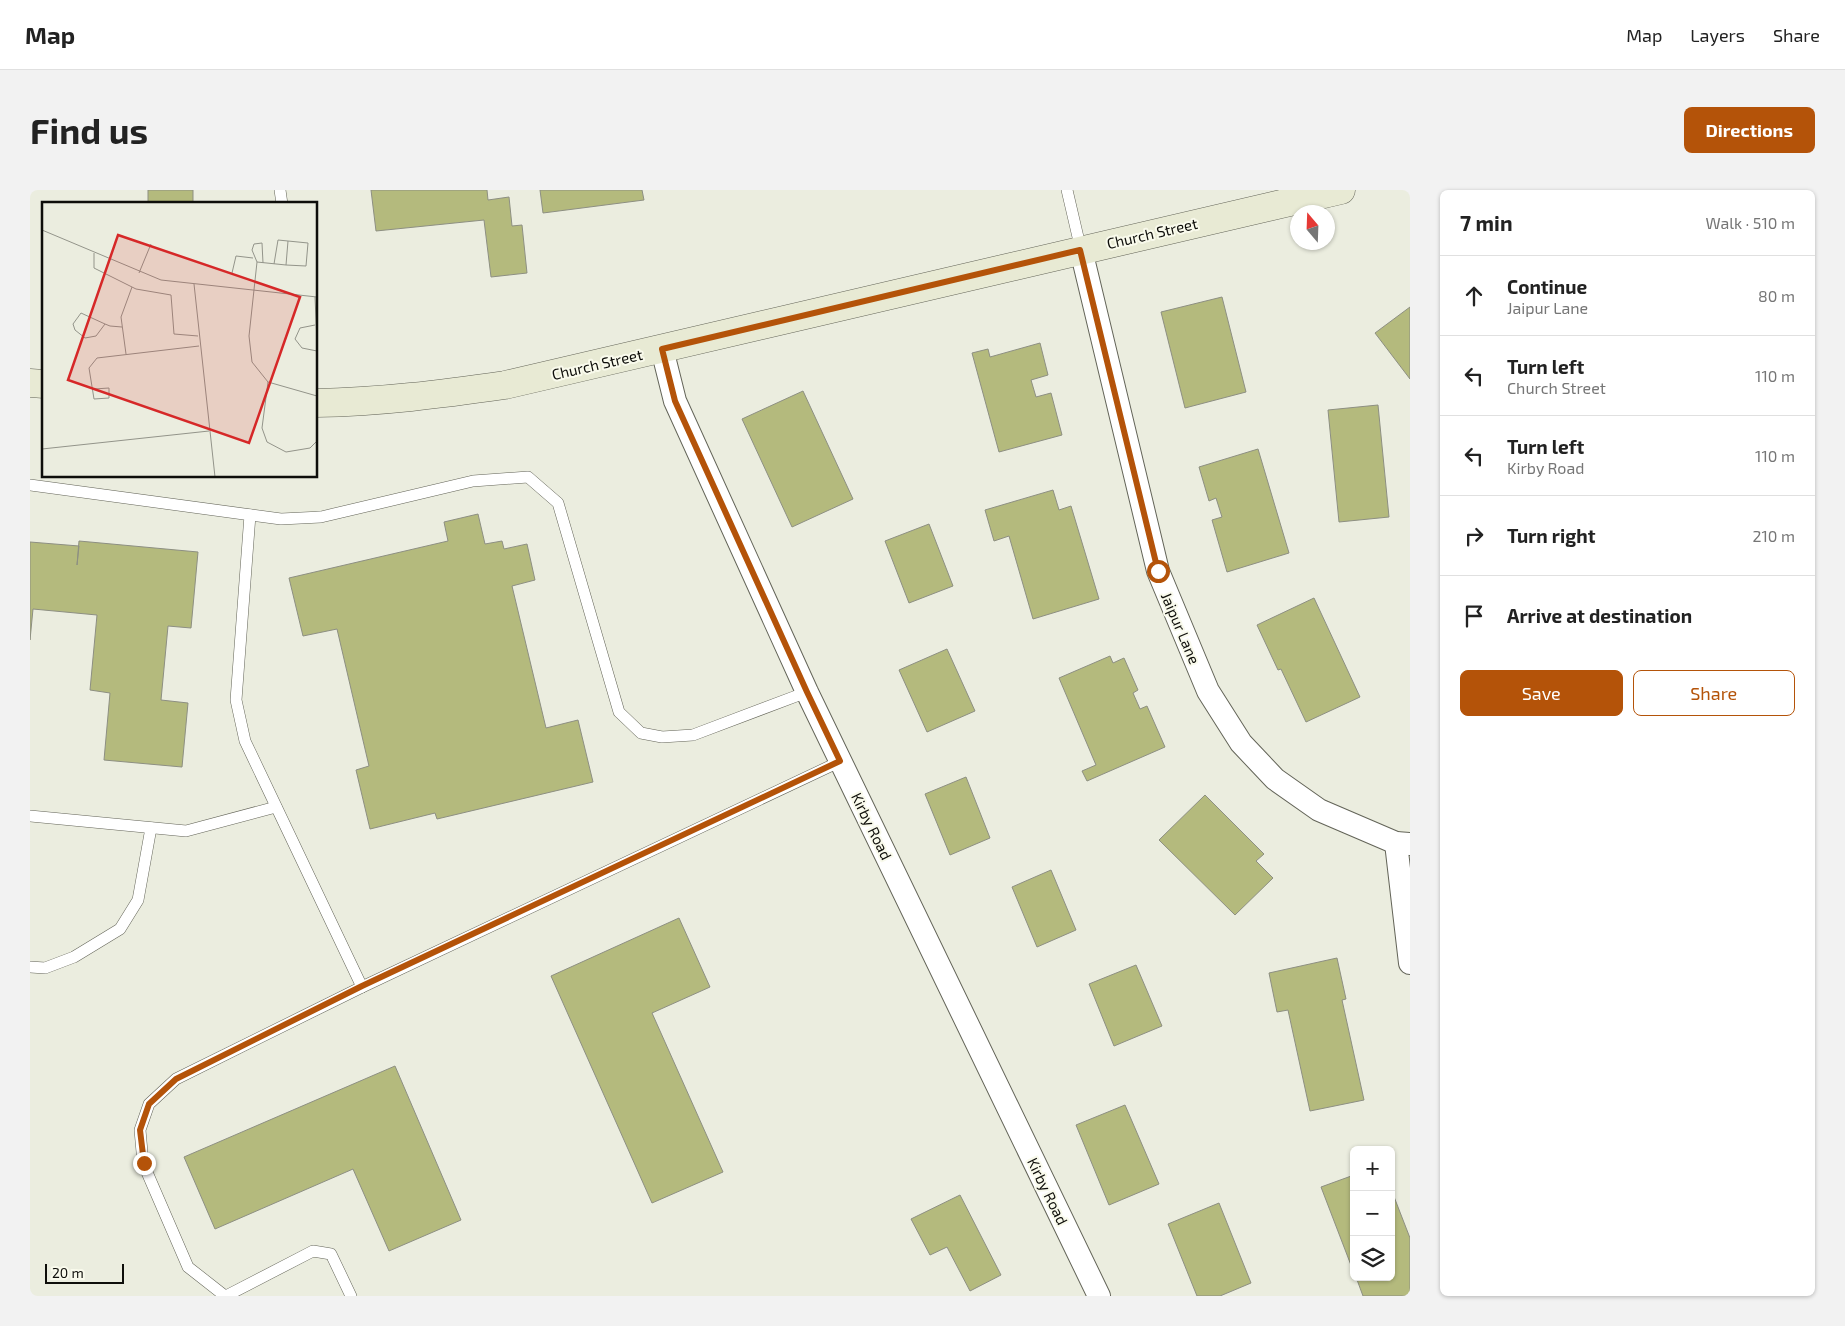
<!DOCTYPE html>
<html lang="en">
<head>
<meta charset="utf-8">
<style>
  :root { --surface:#fff; --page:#f2f2f2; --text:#222; --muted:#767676; --line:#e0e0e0; --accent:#b45309 }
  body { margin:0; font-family:"Exo 2",sans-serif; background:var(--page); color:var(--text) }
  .controls { position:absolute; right:15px; bottom:15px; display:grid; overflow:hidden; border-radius:8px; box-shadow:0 1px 4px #0004 }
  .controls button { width:45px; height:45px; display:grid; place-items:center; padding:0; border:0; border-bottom:1px solid var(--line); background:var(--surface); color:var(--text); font:25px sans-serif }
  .compass { position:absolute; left:1260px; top:15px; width:45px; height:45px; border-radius:50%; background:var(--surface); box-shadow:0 1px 4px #0004; rotate:341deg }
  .scale { position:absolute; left:15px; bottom:12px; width:79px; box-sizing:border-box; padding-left:5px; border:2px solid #0e0e0a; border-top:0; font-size:14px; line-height:18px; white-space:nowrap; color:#0e0e0a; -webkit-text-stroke:4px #f9faec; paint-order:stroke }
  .stop { position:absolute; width:15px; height:15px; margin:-11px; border:4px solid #b45309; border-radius:50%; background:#fff }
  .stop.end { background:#b45309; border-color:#fff; box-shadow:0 1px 5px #0008 }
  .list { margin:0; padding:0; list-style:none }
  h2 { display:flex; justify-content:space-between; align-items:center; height:65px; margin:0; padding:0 20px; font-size:21px }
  h2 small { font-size:16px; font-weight:400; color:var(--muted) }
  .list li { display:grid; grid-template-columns:32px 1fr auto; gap:15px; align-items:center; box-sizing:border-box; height:80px; padding:0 20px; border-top:1px solid var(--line) }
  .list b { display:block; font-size:19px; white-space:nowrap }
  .list p { margin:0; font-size:16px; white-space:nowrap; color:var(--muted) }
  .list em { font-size:16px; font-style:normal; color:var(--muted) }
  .actions { display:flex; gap:10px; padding:15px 20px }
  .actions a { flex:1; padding:11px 0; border:1px solid var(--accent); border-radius:8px; text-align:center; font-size:18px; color:var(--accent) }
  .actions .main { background:var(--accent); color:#fff }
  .icon { flex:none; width:28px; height:28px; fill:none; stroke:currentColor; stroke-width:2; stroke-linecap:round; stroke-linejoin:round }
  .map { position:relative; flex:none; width:1380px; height:1106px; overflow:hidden; border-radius:8px }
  header { display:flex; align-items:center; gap:30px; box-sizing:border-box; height:70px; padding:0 25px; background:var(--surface); border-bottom:1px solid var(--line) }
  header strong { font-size:24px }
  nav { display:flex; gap:28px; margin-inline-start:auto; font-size:18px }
  .intro { display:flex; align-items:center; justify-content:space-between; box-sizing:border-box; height:120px; padding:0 30px }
  h1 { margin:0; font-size:35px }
  .button { padding:12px 22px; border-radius:8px; background:var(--accent); color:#fff; font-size:18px; font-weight:700 }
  main { display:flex; gap:30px; padding:0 30px }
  aside { flex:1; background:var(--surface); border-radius:8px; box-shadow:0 1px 4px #0004 }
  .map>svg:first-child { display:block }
</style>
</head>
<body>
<header>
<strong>Map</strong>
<nav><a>Map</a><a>Layers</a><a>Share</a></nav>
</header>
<div class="intro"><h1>Find us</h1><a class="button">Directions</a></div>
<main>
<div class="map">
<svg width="1380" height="1106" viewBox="0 0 1380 1106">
  <rect width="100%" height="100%" fill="#ebeddf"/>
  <g fill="#b4ba7d" stroke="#8d8f82">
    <rect x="118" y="0" width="45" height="14"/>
    <path d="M341,0h116l1,10 21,-3 3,29 10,-1 5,48 -36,4 -7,-57 -108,11z"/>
    <path d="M510,0h102l2,10 -101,13z"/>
    <path d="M1192,107l24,95 -61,16 -24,-96z"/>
    <path d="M1380,117v72l-35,-46z"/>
    <path d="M1010,153l8,32 -17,5 5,17 15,-4 11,42 -63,17 -27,-99 16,-4 2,8z"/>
    <path d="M773,201l50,108 -61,28 -50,-108z"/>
    <path d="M1348,215l11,112 -50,5 -11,-112z"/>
    <path d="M1228,259l31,104 -62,19 -15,-52 10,-3 -6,-19 -7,3 -10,-34z"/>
    <path d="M1023,300l6,20 12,-4 28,93 -66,20 -24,-83 -15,5 -9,-31z"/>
    <path d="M448,324l7,30 17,-3 2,8 23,-5 8,36 -23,6 34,142 32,-8 15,62 -156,37 -2,-6 -65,16 -14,-59 13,-4 -32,-137 -34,7 -14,-58 159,-37 -4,-19z"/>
    <path d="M899,334l24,62 -44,17 -24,-62z"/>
    <path d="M49,351l119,11 -7,76 -23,-2 -7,74 27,3 -6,64 -78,-7 6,-67 -20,-3 7,-75 -64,-6 -3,31v-98l49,4 -2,19z"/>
    <path d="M1284,408l46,99 -54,25 -25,-53 -3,1 -21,-45z"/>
    <path d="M917,459l28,62 -48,21 -28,-62z"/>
    <path d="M1080,466l3,7 11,-5 14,32 -5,3 7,16 7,-3 18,41 -78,34 -5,-10 14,-6 -37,-87z"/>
    <path d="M936,587l24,61 -40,17 -25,-61z"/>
    <path d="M1175,605l59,59 -8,7 17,17 -38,37 -76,-75z"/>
    <path d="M1021,680l25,60 -39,17 -25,-60z"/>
    <path d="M649,728l31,69 -58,26 71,159 -71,31 -101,-227z"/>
    <path d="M1307,768l9,41 -4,1 22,100 -54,11 -22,-101 -11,2 -8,-39z"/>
    <path d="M1106,775l26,61 -48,20 -25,-62z"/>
    <path d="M365,876l66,154 -72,31 -36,-82 -138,60 -31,-72z"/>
    <path d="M1095,915l34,79 -50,21 -33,-80z"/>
    <path d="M1324,985v98l-33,-86z"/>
    <path d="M1361,999l19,49v56l-5,2h-42l-7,-19h35z"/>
    <path d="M930,1005l41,80 -31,16 -23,-44 -17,8 -19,-36z"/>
    <path d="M1189,1013l32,80 -31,13h-23l-29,-72z"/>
  </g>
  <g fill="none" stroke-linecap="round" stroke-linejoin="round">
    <g stroke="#636458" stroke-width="12">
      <g id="lane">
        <path d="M250,0l2,14"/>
        <path d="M1037,0l14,60"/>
        <path d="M0,295l251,34 40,-2 152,-36 55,-4 30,26 61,209 22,21 21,4 31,-2 114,-43"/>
        <path d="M220,325l-14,185 9,41 117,246"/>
        <path d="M0,626l156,15 90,-24"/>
        <path d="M0,777l15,1 29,-11 46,-28 18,-29 13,-72"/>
        <path d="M195,1106l-37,-29 -45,-104 -3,-33 9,-26 27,-25 186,-92 479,-226"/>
        <path d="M196,1106l87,-45 18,3 20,42"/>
      </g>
    </g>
    <g stroke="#636458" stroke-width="24">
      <g id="street">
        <path d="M1051,60l77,321 50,120 33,52 34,36 44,31 77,33 14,1"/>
        <path d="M632,159l13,52 132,291 292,604"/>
        <path d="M1366,653l14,120"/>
      </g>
    </g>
    <g stroke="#636458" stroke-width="29">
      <g id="secondary">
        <path d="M0,193l14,1"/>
        <path d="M286,213c64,-1 126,-9 189,-18l836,-195"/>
      </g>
    </g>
    <use href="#lane" stroke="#fff" stroke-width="11"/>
    <use href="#street" stroke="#fff" stroke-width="22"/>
    <use href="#secondary" stroke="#e8ead4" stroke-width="28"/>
  </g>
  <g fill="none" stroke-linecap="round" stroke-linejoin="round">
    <path stroke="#b45309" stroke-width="6" d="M114,973l-4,-33 9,-26 27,-25 186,-93 478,-225 -33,-69 -132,-291 -13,-52 418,-99 78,321"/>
  </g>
  <g text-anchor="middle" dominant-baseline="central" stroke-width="4" stroke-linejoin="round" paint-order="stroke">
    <g font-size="15" fill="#0e0e0a" stroke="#f9faec">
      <text transform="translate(1122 43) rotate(-13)">Church Street</text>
      <text transform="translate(567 174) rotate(-13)">Church Street</text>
      <text transform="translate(1151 438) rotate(67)">Jaipur Lane</text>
      <text transform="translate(842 636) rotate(64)">Kirby Road</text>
      <text transform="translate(1018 1001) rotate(64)">Kirby Road</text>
    </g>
  </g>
  <g transform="translate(12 12)">
    <rect width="275" height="275" fill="#ebeddf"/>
    <path fill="none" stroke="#93948a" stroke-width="1" d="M0,28l119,50 156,17M52,51v15l42,21 35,6 3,39 24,2M215,60l-5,-12 2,-6 8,-1 1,20M232,62l4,-24 30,3 -2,23 -20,-1 -29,-3 -8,74 3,26 16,20 49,14M244,63l2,-24M97,71l12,-29M190,71l4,-17 17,2M152,82l21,193M273,95l2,45M63,122l-9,12 -11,2 -10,-8 -2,-6 8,-11 24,11 5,2 12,1M273,123l-15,3 -5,11 7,9 15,3M84,152l-5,-37 11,-30M226,180l-6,46 5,14 19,10 24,-4 7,-7M52,187l15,-1v10l-15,1 -5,-31 8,-10 102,-12M0,247l167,-18"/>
    <path fill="#d62828" fill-opacity="0.15" stroke="#d62828" stroke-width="2.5" d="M76,33l182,62 -51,146 -181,-63z"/>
    <rect width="275" height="275" fill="none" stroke="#0e0e0a" stroke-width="2.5"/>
  </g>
</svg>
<div class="controls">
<button>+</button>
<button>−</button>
<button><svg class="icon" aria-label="layers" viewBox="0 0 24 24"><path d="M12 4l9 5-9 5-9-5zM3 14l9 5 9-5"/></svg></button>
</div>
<svg class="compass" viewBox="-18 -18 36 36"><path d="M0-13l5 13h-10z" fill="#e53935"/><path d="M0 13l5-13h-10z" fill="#767676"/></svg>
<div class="scale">20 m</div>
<div class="stop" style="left:1128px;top:381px"></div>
<div class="stop end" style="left:114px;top:973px"></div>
</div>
<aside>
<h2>7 min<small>Walk · 510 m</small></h2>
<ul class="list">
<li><svg class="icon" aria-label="ahead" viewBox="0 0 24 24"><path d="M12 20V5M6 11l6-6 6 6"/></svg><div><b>Continue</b><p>Jaipur Lane</p></div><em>80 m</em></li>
<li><svg class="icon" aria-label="left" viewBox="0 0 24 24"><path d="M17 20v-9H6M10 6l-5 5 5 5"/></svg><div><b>Turn left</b><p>Church Street</p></div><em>110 m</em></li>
<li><svg class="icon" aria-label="left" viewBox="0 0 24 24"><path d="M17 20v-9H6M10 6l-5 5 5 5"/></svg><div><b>Turn left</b><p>Kirby Road</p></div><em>110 m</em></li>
<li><svg class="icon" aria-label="right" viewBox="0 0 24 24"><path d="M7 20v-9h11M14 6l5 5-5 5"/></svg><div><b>Turn right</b></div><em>210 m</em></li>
<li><svg class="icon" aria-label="arrive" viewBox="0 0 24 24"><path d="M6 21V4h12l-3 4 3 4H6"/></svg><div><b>Arrive at destination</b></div></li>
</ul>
<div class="actions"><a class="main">Save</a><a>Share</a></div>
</aside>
</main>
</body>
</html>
